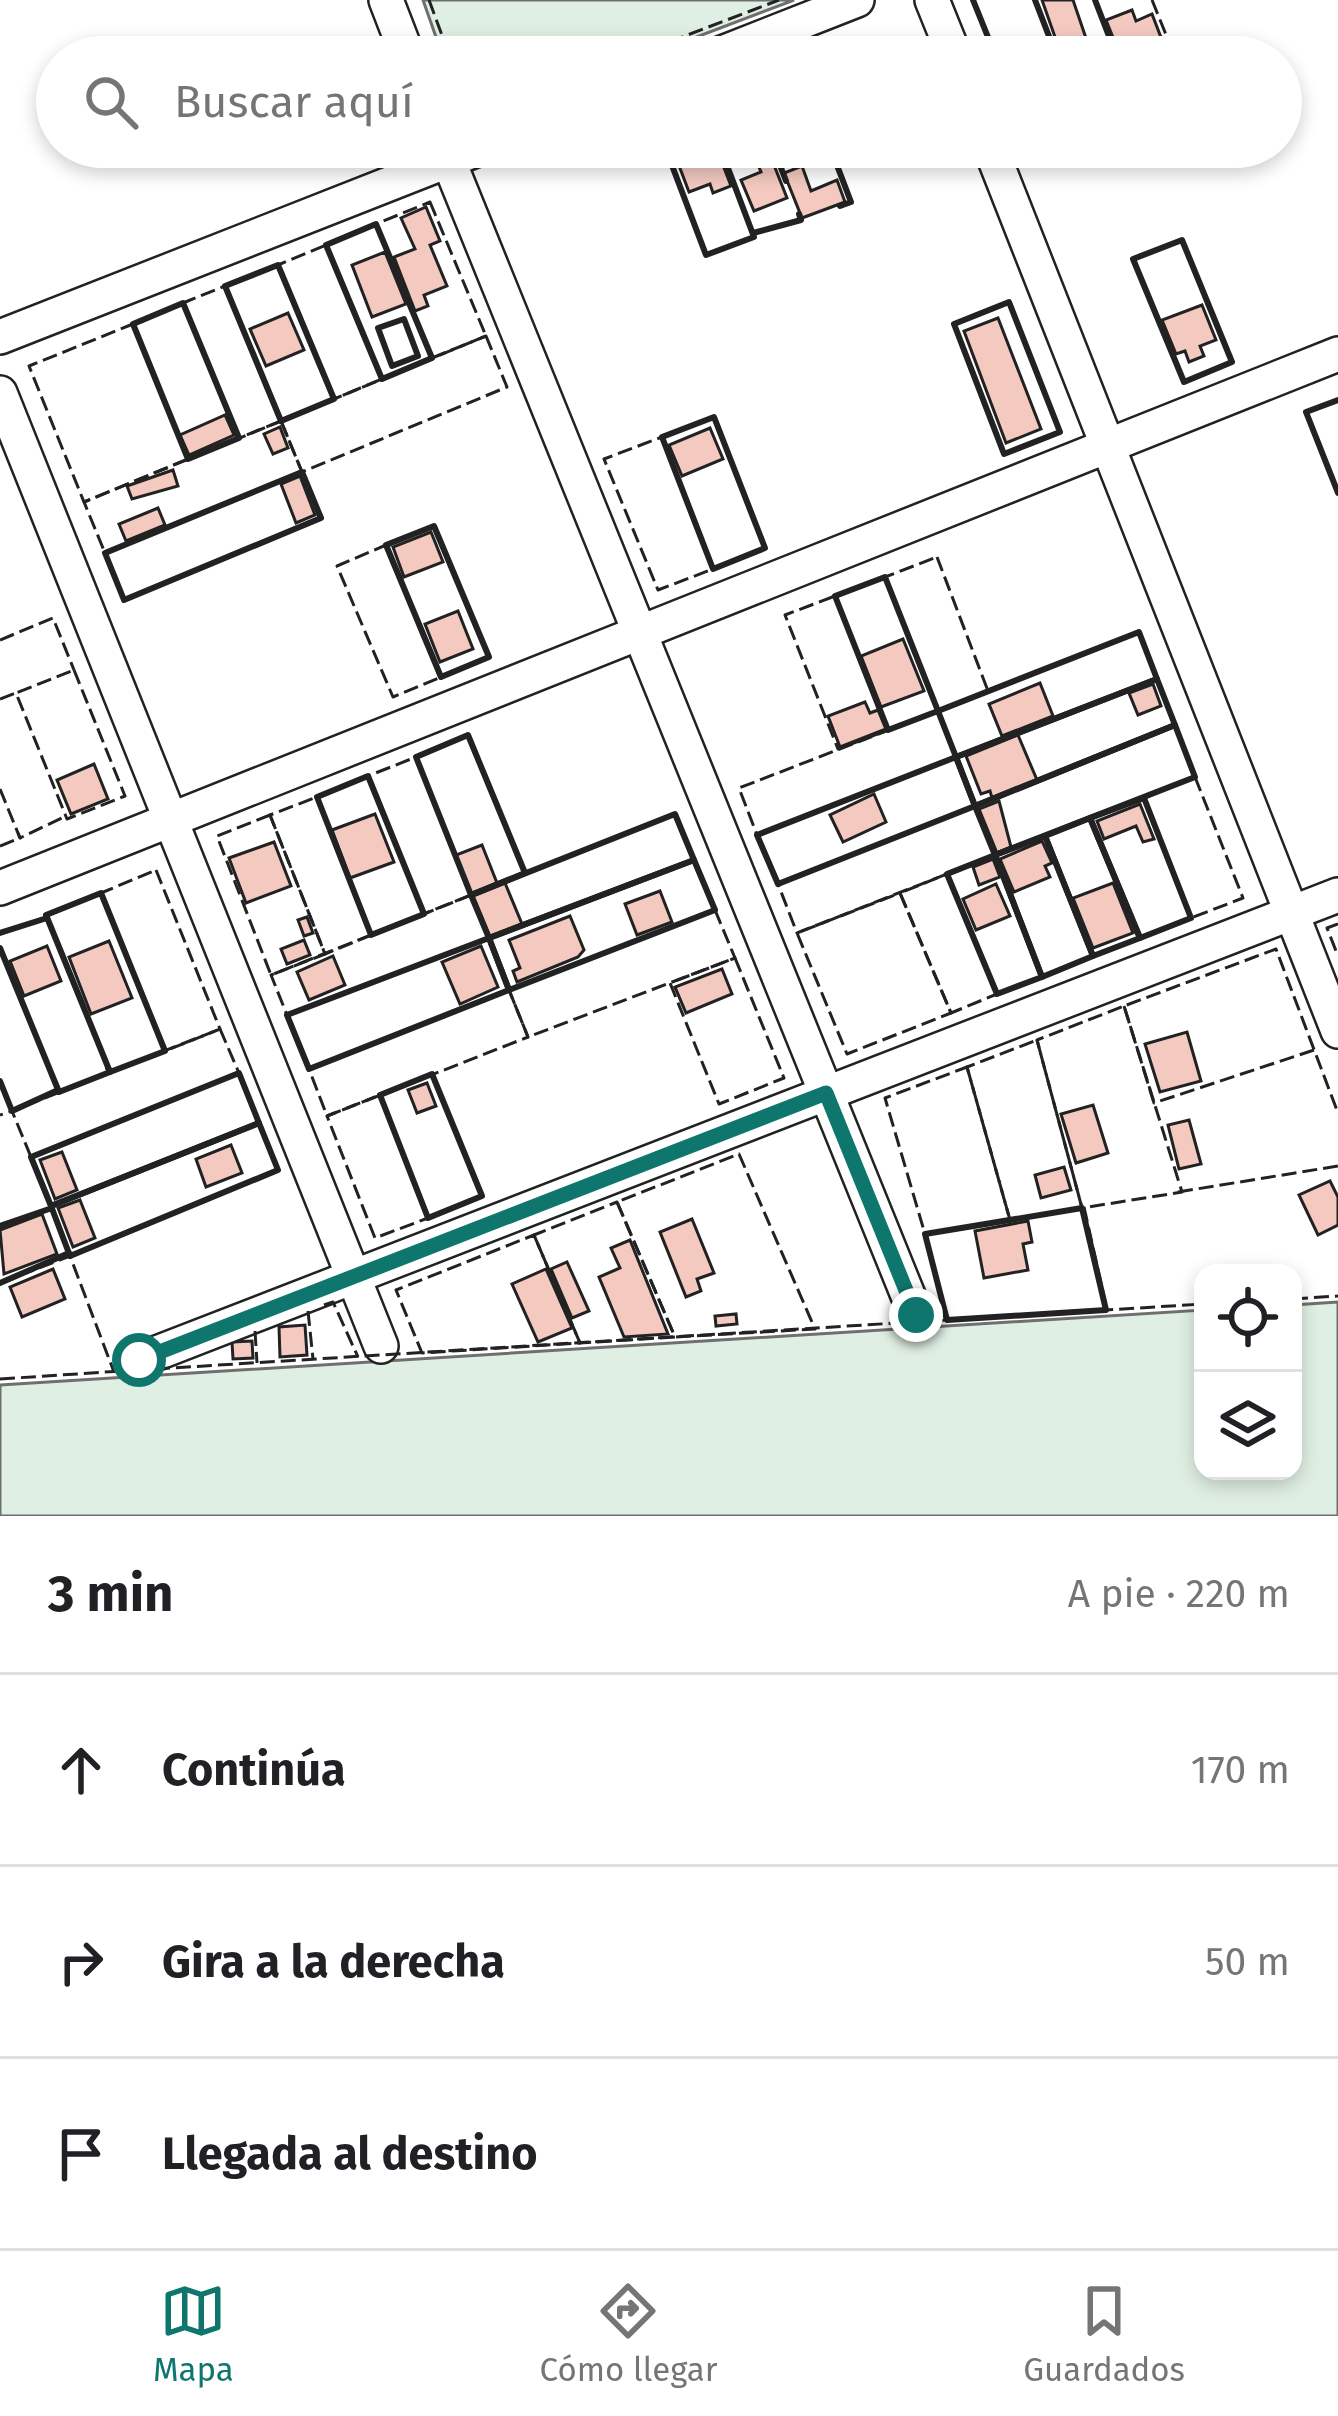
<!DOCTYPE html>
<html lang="es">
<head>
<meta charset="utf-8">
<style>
  :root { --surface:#fff; --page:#f6f6f6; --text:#202124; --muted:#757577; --line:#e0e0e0; --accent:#0f766e }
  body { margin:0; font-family:"Fira Sans",sans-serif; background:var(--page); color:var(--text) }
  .controls { position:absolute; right:36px; bottom:36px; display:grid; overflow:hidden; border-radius:24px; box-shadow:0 6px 18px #0003 }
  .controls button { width:108px; height:108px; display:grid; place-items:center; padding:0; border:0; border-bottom:3px solid var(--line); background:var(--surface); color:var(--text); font:60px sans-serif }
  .stop { position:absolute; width:36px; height:36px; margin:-27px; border:9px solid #0f766e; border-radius:50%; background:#fff }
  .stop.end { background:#0f766e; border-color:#fff; box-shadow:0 3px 12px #0008 }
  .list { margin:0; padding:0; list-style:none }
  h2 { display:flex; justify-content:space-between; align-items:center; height:156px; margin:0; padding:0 48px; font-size:51px }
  h2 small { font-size:39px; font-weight:400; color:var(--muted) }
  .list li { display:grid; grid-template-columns:78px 1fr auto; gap:36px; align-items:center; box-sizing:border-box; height:192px; padding:0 48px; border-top:3px solid var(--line) }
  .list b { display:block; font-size:45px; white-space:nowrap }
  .list em { font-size:39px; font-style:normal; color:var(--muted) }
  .icon { flex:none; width:66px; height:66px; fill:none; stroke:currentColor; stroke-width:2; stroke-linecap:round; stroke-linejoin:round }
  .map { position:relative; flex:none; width:1338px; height:1516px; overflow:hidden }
  .search { position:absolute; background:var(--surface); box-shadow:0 6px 18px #0003; left:36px; right:36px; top:36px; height:132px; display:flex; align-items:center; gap:30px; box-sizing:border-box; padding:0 42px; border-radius:66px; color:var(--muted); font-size:45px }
  .sheet { height:732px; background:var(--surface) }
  nav { display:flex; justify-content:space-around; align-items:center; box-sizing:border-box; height:168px; border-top:3px solid var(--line); background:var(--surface); font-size:33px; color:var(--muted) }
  nav a { display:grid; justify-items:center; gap:6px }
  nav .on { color:var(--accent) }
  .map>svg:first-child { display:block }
</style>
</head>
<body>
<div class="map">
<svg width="1338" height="1516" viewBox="0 0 1338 1516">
  <rect width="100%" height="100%" fill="#fff"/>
  <g fill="#e0efe3" stroke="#6f6f6f" stroke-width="3">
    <path d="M423,0h371l-150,57h-201z"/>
    <path d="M1338,1302v214h-1338v-131l1203,-75v161h90v-166z"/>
  </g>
  <g fill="#f3c9c0" stroke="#222" stroke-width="3">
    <path d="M1042,0h31l17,50 -28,7z"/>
    <path d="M1132,10l4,11 16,-7 13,34 -16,6 -5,-14 -26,10 -12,-30z"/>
    <path d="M672,147h44l15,39 -18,7 -3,-9 -21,8z"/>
    <path d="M770,155l17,43 -33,13 -13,-31 20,-8 -5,-12z"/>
    <path d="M802,166l9,25 26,-11 8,22 -43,16 -18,-45z"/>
    <path d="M426,207l14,34 -10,4 17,41 -23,9 4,11 -13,5 -21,-54 21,-8 -14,-31z"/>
    <path d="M385,252l21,52 -34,13 -20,-52z"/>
    <path d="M1202,305l14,35 -16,6 4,10 -15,6 -4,-11 -9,3 -14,-34z"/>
    <path d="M288,313l16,37 -38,16 -16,-37z"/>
    <path d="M998,318l43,111 -35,14 -42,-112z"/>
    <path d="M225,415l9,20 -45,20 -9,-20z"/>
    <path d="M280,427l8,21 -15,6 -9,-20z"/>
    <path d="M710,428l13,31 -41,17 -13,-31z"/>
    <path d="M173,470l5,16 -46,13 -5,-13z"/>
    <path d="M300,476l15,39 -19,8 -15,-39z"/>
    <path d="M158,508l7,17 -39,16 -7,-17z"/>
    <path d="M431,532l12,30 -39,15 -11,-30z"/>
    <path d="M458,611l15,38 -33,13 -15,-38z"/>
    <path d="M903,639l21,52 -43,16 -20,-51z"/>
    <path d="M1040,683l13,33 -51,20 -13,-32z"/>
    <path d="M1153,684l8,22 -23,9 -9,-22z"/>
    <path d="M865,702l5,11 8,-3 8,19 -46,18 -12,-31z"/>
    <path d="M1018,735l19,45 -45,18 -2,-7 -9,3 -15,-38z"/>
    <path d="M94,764l14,35 -37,15 -14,-34z"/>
    <path d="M874,794l12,28 -43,20 -13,-27z"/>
    <path d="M999,801l12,46 -14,6 -18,-44z"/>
    <path d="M1140,804l14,35 -11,3 -7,-16 -32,13 -7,-18z"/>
    <path d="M375,814l19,48 -44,16 -18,-48z"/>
    <path d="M1042,841l10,22 -7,3 5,11 -36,15 -14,-33z"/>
    <path d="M274,842l17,44 -45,17 -17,-45z"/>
    <path d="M482,845l15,38 -26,11 -15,-39z"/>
    <path d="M993,859l7,18 -21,8 -6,-18z"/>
    <path d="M505,883l17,41 -32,13 -17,-41z"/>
    <path d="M1113,883l20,50 -40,15 -20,-50z"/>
    <path d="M996,884l14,32 -34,14 -13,-31z"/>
    <path d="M660,891l12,31 -35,13 -12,-31z"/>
    <path d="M570,916l14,34 -6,7 -61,25 -4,-11 7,-3 -11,-28z"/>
    <path d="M307,917l6,16 -9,3 -6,-16z"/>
    <path d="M304,940l6,15 -23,9 -6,-15z"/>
    <path d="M109,941l23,57 -41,16 -22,-57z"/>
    <path d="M47,946l14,35 -37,15 -14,-35z"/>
    <path d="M481,946l17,41 -38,17 -18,-42z"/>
    <path d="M333,956l12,29 -36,15 -12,-28z"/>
    <path d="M722,969l10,25 -46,19 -11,-26z"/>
    <path d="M1187,1032l14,49 -41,11 -15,-48z"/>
    <path d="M427,1083l9,23 -19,7 -9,-23z"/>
    <path d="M1093,1105l15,48 -32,10 -15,-49z"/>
    <path d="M1189,1120l12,44 -22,5 -11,-44z"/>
    <path d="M231,1145l11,28 -36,14 -10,-28z"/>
    <path d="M62,1152l15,38 -22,9 -15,-39z"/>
    <path d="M1064,1167l7,23 -30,8 -6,-23z"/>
    <path d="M1330,1181l8,16v28l-20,10 -19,-40z"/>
    <path d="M80,1200l15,38 -22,9 -15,-39z"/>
    <path d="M42,1214l15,40 -53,20 -4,-44z"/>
    <path d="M692,1219l22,54 -17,6 4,12 -15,6 -26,-65z"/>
    <path d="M1028,1221l4,21 -9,2 5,26 -44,8 -9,-47z"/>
    <path d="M630,1240l38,94 -44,3 -25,-60 21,-9 -9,-20z"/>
    <path d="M567,1262l22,49 -17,7 -21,-49z"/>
    <path d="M53,1269l12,30 -43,18 -12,-30z"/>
    <path d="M546,1269l26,59 -34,14 -26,-58z"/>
    <path d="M736,1314l1,10 -21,2 -1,-10z"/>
    <path d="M305,1325l2,30 -27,2 -1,-30z"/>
    <path d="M252,1341l1,17 -20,1 -1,-17z"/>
  </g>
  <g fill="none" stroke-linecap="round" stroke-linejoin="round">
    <g stroke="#222" stroke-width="38">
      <g id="minor">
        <path d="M386,0l22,57"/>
        <path d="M932,0l23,57"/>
        <path d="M712,57l145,-57"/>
        <path d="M443,147l473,1168"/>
        <path d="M990,147l348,884"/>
        <path d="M0,337l483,-190"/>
        <path d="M0,393l381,953"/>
        <path d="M0,888l1338,-534"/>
        <path d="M139,1360l1199,-465"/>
      </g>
    </g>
    <use href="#minor" stroke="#fff" stroke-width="33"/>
    <g stroke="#222" stroke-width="3" stroke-dasharray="15 6" stroke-linecap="butt">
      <path d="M429,0l21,57"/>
      <path d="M1095,0l22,57"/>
      <path d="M1152,0l23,57"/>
      <path d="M630,57l149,-57"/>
      <path d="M430,202l56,134 -54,22 -56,-134z"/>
      <path d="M326,245l56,134 -48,20 -56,-134z"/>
      <path d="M225,286l56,135 -42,17 -56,-135z"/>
      <path d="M133,324l55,135 -104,43 -55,-136z"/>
      <path d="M486,336l21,51 -205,85 -21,-51z"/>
      <path d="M281,421l21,51 -197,81 -21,-51z"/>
      <path d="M662,437l51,132 -55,21 -54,-131z"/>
      <path d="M386,545l55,132 -48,20 -56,-131z"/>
      <path d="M937,557l51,134 -50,20 -53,-134z"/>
      <path d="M835,596l53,134 -50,19 -53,-134z"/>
      <path d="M0,640l53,-22 21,52"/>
      <path d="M74,670l51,126 -58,23 -51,-126z"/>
      <path d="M0,699l18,-7"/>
      <path d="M938,711l18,46 -199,78 -18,-47z"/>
      <path d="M416,757l55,138 -47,19 -56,-138z"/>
      <path d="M1195,777l48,121 -52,20 -47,-120z"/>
      <path d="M0,789l20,49 46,-22"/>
      <path d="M317,797l54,138 -46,19 -55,-139z"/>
      <path d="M975,806l20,49 -198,78 -19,-49z"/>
      <path d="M270,815l55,139 -54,21 -54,-139z"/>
      <path d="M0,846l20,-8 -2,-5"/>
      <path d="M156,870l64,159 -55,22 -64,-158z"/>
      <path d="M947,874l50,120 -46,19 -51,-120z"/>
      <path d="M900,893l51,120 -104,41 -50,-121z"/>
      <path d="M471,895l18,43 -202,77 -16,-40z"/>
      <path d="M715,910l20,48 -207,79 -19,-47z"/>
      <path d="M1338,924l-11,4 11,28"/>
      <path d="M735,958l49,120 -65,26 -49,-121z"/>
      <path d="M509,990l19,47 -201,79 -18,-47z"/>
      <path d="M1124,1006l58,186 -100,16 -45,-168z"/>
      <path d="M220,1029l19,44 -208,84 -19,-46z"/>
      <path d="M1037,1040l45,168 -72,12 -43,-153z"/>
      <path d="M1314,1050l-160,53 -30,-97 152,-57 62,164"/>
      <path d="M967,1067l43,153 -85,14 -40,-136z"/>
      <path d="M0,1081l12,30 -12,4"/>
      <path d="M380,1095l48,123 -53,20 -48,-122z"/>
      <path d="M739,1154l76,175 -140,8 -58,-135z"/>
      <path d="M1178,1192l160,-26"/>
      <path d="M617,1202l58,135 -95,6 -46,-108z"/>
      <path d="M1084,1207l23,103"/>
      <path d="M534,1235l46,108 -158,10 -26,-63z"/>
      <path d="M0,1283l70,-27 44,116"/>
      <path d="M1293,1299l45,-3"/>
      <path d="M324,1305l9,-3 25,55"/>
      <path d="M308,1311l5,48"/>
      <path d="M255,1331l2,32"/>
      <path d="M155,1369l1048,-65"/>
      <path d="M0,1379l137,-9"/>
    </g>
    <g stroke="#222" stroke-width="6">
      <path d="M973,0l23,57"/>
      <path d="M1035,0l22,57"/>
      <path d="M1095,0l22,57"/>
      <path d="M665,147l41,108 48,-18 -34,-90"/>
      <path d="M773,147l13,34"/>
      <path d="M830,147l21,55 -11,4"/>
      <path d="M376,224l56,134 -50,21 -56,-134z"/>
      <path d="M753,233l48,-13 -2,-6"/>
      <path d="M1182,240l50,122 -48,20 -51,-123z"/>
      <path d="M278,265l56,134 -53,22 -56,-135z"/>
      <path d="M1009,302l51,130 -56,22 -50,-130z"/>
      <path d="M183,303l56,135 -51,21 -55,-135z"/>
      <path d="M404,319l14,37 -26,10 -14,-38z"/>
      <path d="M1338,400l-32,12 32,81"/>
      <path d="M714,417l51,131 -52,21 -51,-132z"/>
      <path d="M302,472l19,46 -197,82 -19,-47z"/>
      <path d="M434,526l55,131 -48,20 -55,-132z"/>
      <path d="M885,577l53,134 -50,19 -53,-134z"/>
      <path d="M1139,632l18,47 -201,78 -18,-46z"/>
      <path d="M1157,679l18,46 -200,81 -19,-49z"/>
      <path d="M1175,725l20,52 -200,78 -20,-49z"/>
      <path d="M468,735l57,138 -54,22 -55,-138z"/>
      <path d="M956,757l19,49 -197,78 -21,-49z"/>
      <path d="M368,776l56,138 -53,21 -54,-138z"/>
      <path d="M1144,798l47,120 -51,20 -50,-120z"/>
      <path d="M675,814l19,46 -205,78 -18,-43z"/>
      <path d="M1090,818l50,120 -47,18 -48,-120z"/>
      <path d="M1045,836l48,120 -51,21 -47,-122z"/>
      <path d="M995,855l47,122 -45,17 -50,-120z"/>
      <path d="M694,860l21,50 -206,80 -20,-52z"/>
      <path d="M101,893l64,158 -55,21 -64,-157z"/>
      <path d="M0,933l47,-15"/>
      <path d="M489,938l20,52 -200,79 -22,-54z"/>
      <path d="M0,948l59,144 51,-20 -2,-4"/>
      <path d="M239,1073l20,50 -208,83 -20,-49z"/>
      <path d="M432,1074l50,122 -54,22 -48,-123z"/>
      <path d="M0,1081l12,30 46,-21"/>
      <path d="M259,1123l19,47 -208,86 -19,-50z"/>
      <path d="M1082,1208l24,102 -159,10 -22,-86z"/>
      <path d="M0,1226l52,-18"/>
      <path d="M0,1283l69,-30"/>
    </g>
  </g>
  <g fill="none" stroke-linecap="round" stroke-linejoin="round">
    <path stroke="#0f766e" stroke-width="15" d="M139,1360l687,-267 90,222"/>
  </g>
</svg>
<div class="controls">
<button><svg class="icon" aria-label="locate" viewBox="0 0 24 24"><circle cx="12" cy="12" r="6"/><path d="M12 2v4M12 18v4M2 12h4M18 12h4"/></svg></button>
<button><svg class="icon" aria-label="layers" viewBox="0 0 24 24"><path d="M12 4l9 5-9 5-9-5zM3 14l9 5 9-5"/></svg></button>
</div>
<div class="stop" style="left:139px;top:1360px"></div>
<div class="stop end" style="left:916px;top:1315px"></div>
<div class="search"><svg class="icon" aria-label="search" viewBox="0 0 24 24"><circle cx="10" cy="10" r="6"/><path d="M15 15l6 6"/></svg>Buscar aquí</div>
</div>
<section class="sheet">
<h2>3 min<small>A pie · 220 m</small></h2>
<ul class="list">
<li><svg class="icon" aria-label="ahead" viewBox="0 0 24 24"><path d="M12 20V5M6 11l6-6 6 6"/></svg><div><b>Continúa</b></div><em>170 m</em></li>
<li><svg class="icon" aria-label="right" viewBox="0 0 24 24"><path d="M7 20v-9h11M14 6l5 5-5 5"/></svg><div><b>Gira a la derecha</b></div><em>50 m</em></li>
<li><svg class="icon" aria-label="arrive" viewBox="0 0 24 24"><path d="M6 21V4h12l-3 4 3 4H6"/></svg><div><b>Llegada al destino</b></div></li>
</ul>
</section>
<nav>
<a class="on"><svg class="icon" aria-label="map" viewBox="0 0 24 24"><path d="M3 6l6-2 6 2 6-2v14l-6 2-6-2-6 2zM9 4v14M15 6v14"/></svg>Mapa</a>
<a><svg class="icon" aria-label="directions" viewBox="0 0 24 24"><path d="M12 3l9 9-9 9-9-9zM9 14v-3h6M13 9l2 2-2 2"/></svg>Cómo llegar</a>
<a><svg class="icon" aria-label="saved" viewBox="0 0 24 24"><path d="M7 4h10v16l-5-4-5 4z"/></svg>Guardados</a>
</nav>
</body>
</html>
